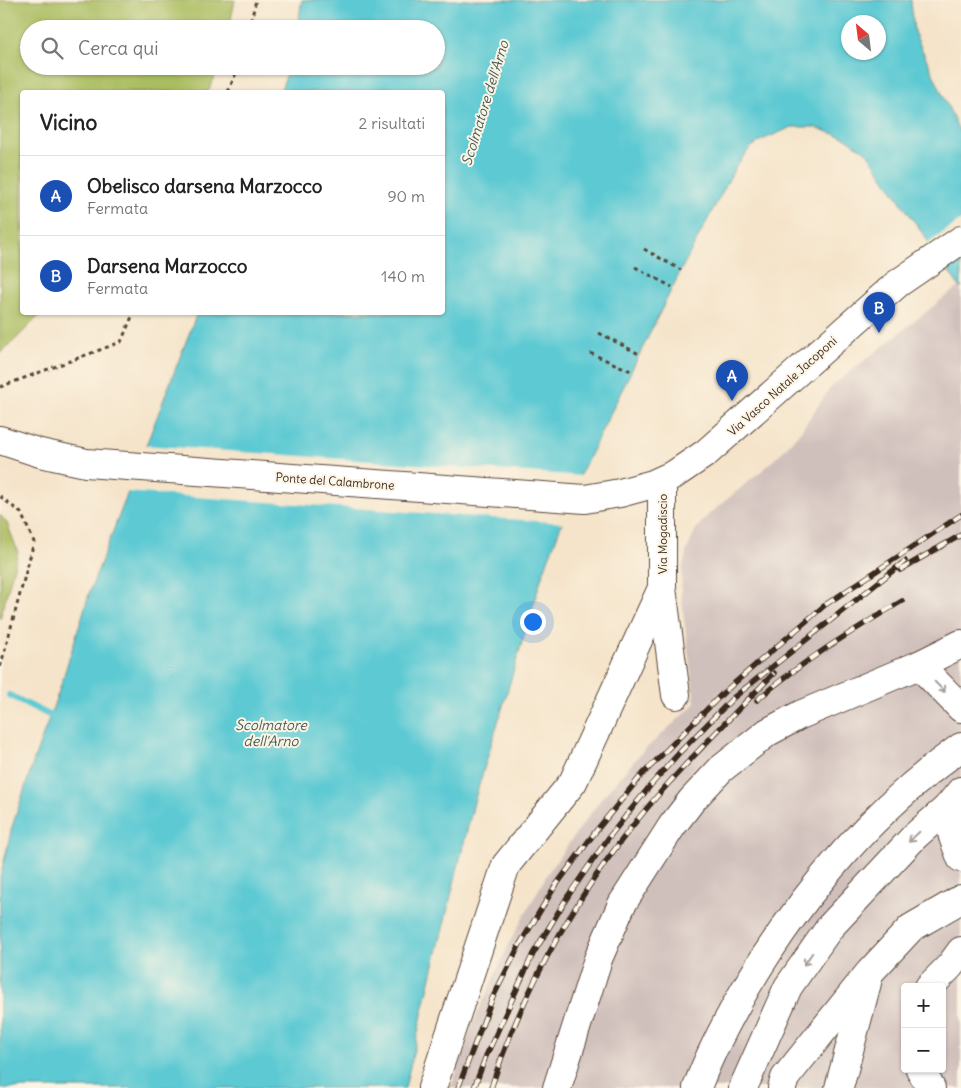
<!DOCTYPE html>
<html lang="it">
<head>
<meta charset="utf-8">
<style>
  :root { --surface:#fff; --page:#f6f6f6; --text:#222; --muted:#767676; --line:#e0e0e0; --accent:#7c3aed }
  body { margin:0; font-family:Delius,sans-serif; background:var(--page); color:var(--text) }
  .controls { position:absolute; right:15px; bottom:15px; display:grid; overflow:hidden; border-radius:5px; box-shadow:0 1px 4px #0004 }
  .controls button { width:45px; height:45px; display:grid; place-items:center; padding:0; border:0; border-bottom:1px solid var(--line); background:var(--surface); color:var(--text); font:25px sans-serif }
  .compass { position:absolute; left:841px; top:15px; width:45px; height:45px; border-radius:50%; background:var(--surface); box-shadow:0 1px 4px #0004; rotate:332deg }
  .you { position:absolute; left:532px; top:621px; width:18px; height:18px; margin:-12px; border:4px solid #fff; border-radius:50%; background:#1a73e8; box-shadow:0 0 0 8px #1a73e833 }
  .badge { display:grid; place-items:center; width:32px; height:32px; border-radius:50%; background:var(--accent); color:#fff; font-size:16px; font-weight:700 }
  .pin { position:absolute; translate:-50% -41px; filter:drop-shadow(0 1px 2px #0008) }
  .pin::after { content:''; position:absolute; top:26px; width:18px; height:15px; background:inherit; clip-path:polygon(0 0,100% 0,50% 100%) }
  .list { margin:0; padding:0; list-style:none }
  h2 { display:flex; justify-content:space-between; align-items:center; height:65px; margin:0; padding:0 20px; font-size:21px }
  h2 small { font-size:16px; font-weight:400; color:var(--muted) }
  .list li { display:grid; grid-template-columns:32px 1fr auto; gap:15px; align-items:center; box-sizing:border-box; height:80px; padding:0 20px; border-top:1px solid var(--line) }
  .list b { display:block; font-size:19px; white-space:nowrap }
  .list p { margin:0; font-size:16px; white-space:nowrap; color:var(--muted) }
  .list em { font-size:16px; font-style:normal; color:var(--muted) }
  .icon { flex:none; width:28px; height:28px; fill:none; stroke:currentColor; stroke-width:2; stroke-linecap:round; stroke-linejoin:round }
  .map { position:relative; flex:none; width:961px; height:1088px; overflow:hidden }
  .search { position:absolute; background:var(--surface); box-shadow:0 1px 4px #0004; left:20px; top:20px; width:425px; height:55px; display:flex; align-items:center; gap:12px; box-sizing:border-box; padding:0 18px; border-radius:28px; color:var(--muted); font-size:19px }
  .panel { position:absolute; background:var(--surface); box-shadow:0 1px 4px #0004; left:20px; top:90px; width:425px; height:225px; border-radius:5px }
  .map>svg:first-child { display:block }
</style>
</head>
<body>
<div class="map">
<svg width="961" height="1088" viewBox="0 0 961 1088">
  <rect width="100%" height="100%" fill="#fcf5e5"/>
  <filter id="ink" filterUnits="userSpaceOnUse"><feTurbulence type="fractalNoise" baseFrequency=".02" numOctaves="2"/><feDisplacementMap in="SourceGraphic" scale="10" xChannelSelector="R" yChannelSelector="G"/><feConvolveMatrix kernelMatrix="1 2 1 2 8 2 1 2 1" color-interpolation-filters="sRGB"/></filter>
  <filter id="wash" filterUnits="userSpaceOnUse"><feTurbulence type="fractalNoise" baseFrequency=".0096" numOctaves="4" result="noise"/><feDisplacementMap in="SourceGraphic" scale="20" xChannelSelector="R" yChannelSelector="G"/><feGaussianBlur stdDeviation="1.12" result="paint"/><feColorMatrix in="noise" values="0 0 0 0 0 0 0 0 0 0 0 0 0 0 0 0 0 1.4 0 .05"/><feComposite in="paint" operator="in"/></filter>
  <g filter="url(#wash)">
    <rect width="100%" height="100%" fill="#f5e4ca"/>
    <path fill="#d0c0bc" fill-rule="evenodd" d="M959,286l2,3v799h-510l21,-63 39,-85 36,-66 54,-75 41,-47 53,-48 -14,-109 1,-24 5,-21 9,-21 12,-14 57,-47 17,-16 18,-20 31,-45zM905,987h37v82h-37z"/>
    <g fill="#aabd61" stroke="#727440">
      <path d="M0,0h235l-6,29h-200v37h190l-11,26h-186v220l20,1 -29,29 -13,11z"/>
      <path d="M0,515l7,8 11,29 -18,67z"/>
    </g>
    <path fill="#5cc9d3" stroke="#4c7a78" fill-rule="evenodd" d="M302,0h609l3,32 47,103v154l-94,-136 -21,-15 -32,-11h-22l-30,13 -12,8 -15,20 -54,102 -102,207 -38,102 -67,223 -44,179 -25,107h-405v-210l12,-51 23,-70 25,-69 30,-97 107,-278 245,-1v-220h-162l10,-26h146v-37h-139zM848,22h30v30h-30z"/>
    <g fill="#f5e4ca">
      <path d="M961,220v39l-16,11 -18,-26z"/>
      <path d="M144,445l438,31 -18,47 -439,-31z"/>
    </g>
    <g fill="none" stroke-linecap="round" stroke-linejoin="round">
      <path stroke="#5cc9d3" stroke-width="6" d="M9,695l48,24"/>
    </g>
  </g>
  <g filter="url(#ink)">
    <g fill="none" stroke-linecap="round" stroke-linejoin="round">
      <g stroke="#574638" stroke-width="30">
        <g id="minor">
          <path d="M662,481v107l14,107"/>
          <path d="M919,665l42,43"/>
          <path d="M947,808l6,29 8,21"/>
          <path d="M929,987l21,-21 11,-15"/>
          <path d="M920,1069l11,19"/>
          <path d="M432,1088l74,-223 67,-83 89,-194"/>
          <path d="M557,1088l41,-129 24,-55 50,-78 20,-26 29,-31 47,-37 32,-17 119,-50 42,-21"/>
          <path d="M743,1088l45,-101 42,-60 85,-91 32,-28 14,-17"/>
          <path d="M782,1088l3,-10 84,-105 42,-45 50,-29"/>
          <path d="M839,1088l28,-105"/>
        </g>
      </g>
      <g stroke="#574638" stroke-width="30">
        <path id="major" d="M0,440l40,13 46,10 499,36 35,-6 33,-9 22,-10 31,-21 191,-169 64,-44"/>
      </g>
      <g stroke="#574638" stroke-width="30">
        <path id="highway" d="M697,1088c13,-36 31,-69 50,-102 56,-94 126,-176 214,-239"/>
      </g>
      <g stroke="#574638" stroke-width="3" stroke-dasharray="4 4" stroke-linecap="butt">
        <path d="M249,29l7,-29"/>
        <path d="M228,92l11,-26"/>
        <path d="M644,249l37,21"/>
        <path d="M635,267l37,20"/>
        <path d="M599,333l40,21"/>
        <path d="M590,353l41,18"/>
        <path d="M0,387l121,-45 13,-30"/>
        <path d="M0,496l21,17 13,29 -34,126"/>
      </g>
      <use href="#minor" stroke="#fff" stroke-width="28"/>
      <use href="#major" stroke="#fff" stroke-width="28"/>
      <use href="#highway" stroke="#fff" stroke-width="28"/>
      <g stroke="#3b2a1e" stroke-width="5.5">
        <g id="rail">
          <path d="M900,570l61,-35"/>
          <path d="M757,700c44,-38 95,-69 145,-99"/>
          <path d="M458,1088l34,-89 28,-55 34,-56 42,-57 44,-54 84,-85 101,-87 136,-90"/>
          <path d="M474,1088l12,-32 47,-102 35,-58 41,-59 41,-51 29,-33 54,-55 172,-137"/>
          <path d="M491,1088c35,-107 94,-209 168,-294 37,-42 76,-81 115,-121"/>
        </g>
      </g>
      <use href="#rail" stroke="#fcf5e5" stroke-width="4" stroke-dasharray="11" stroke-linecap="butt"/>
    </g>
    <defs><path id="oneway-shaft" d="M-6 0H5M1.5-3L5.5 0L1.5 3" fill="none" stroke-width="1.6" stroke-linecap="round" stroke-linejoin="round" transform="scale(1.25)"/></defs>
    <g stroke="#a79f9a">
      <use href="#oneway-shaft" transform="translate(940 687) rotate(45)"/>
      <use href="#oneway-shaft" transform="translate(914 837) rotate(136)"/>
      <use href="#oneway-shaft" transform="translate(808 959) rotate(125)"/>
    </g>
  </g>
  <g text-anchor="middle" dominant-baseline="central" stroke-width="4" stroke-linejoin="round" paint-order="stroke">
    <g font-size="12" fill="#3b2a1e" stroke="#fcf5e5">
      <text transform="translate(782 386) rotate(-42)">Via Vasco Natale Jacoponi</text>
      <text transform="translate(335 481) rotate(4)">Ponte del Calambrone</text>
      <text transform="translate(662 534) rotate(-90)">Via Mogadiscio</text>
    </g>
    <g font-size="14" font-style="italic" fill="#455a54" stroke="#fcf5e5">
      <text transform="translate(485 103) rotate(-73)">Scolmatore dell'Arno</text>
      <text x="271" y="725">Scolmatore<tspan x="271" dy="16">dell'Arno</tspan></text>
    </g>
  </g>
</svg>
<div class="controls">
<button>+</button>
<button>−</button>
</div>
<svg class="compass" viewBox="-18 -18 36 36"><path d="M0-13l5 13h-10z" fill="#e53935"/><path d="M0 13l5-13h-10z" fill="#767676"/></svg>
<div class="you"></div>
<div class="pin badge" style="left:732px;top:401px;background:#1a4fb4">A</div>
<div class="pin badge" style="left:879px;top:333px;background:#1a4fb4">B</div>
<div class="search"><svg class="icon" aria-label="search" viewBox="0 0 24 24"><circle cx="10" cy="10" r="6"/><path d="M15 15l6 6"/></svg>Cerca qui</div>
<section class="panel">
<h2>Vicino<small>2 risultati</small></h2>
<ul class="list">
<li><span class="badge" style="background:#1a4fb4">A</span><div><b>Obelisco darsena Marzocco</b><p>Fermata</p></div><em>90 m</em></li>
<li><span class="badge" style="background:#1a4fb4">B</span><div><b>Darsena Marzocco</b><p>Fermata</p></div><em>140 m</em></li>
</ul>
</section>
</div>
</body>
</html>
